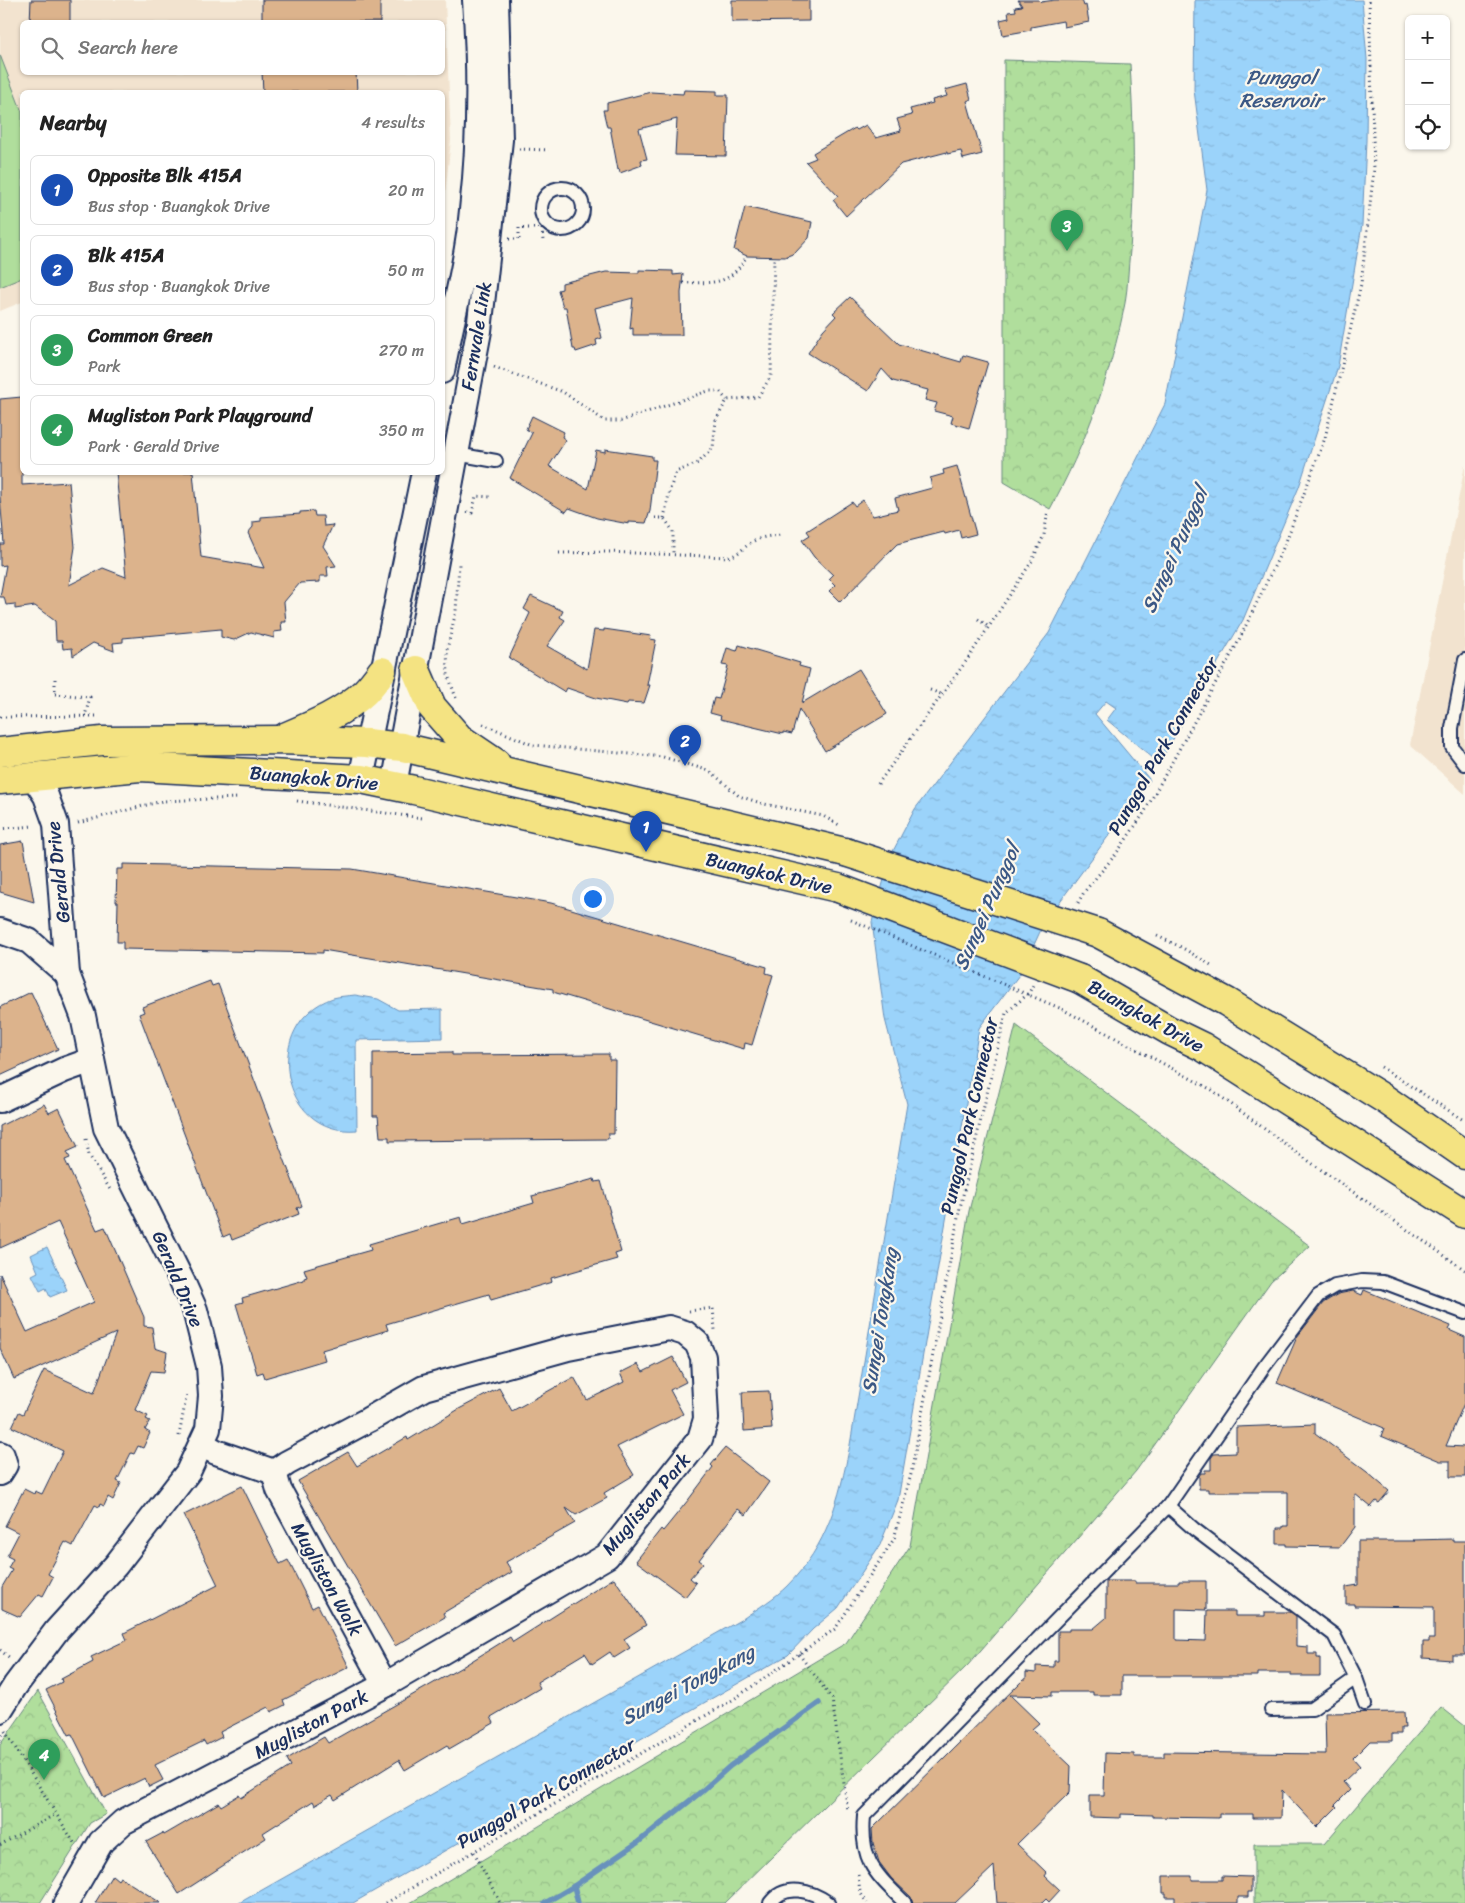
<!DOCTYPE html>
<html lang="en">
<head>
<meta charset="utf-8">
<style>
  :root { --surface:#fff; --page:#f2f2f2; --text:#222; --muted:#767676; --line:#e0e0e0; --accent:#d93025 }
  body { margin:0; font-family:Sriracha,sans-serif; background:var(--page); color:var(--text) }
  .controls { position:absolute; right:15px; top:15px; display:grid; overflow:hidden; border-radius:8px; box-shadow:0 1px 4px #0004 }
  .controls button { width:45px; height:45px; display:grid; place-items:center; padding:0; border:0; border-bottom:1px solid var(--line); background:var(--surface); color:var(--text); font:25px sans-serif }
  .you { position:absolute; left:592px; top:898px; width:18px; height:18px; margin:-12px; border:4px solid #fff; border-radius:50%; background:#1a73e8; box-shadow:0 0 0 8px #1a73e833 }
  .badge { display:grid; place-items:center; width:32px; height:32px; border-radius:50%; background:var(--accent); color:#fff; font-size:16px; font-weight:700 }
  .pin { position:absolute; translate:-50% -41px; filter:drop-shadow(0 1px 2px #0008) }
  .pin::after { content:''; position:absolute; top:26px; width:18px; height:15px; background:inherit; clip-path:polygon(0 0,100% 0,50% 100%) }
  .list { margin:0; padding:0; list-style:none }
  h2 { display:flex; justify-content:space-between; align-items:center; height:65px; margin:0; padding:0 20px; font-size:21px }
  h2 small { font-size:16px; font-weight:400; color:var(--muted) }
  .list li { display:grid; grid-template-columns:32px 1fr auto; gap:15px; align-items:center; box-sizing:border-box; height:70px; margin:0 10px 10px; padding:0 10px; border:1px solid var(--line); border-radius:8px }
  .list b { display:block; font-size:19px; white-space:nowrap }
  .list p { margin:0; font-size:16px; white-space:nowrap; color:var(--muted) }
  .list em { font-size:16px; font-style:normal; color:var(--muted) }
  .icon { flex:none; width:28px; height:28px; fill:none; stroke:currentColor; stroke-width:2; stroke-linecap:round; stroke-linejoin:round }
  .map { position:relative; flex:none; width:1465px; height:1903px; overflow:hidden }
  .search { position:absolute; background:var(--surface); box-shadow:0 1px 4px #0004; left:20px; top:20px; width:425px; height:55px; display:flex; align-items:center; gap:12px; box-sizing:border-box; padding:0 18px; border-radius:8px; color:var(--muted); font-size:19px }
  .panel { position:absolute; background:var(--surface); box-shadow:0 1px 4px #0004; left:20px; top:90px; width:425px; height:385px; border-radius:8px }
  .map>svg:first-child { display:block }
</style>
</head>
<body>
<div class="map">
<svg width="1465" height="1903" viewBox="0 0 1465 1903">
  <defs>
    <pattern id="forest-crowns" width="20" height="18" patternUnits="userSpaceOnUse" patternTransform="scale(1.25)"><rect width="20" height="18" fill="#b0de9c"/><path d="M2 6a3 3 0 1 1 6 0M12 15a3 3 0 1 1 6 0" fill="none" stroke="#97bf89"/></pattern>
    <pattern id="water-ripples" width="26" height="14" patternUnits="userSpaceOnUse" patternTransform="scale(1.25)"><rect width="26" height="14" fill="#9bd3fa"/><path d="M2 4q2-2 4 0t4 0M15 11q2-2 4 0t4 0" fill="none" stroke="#85b5d9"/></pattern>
  </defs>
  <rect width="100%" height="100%" fill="#fbf7ec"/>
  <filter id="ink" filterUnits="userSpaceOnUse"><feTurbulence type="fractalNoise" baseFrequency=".02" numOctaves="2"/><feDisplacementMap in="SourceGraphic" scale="10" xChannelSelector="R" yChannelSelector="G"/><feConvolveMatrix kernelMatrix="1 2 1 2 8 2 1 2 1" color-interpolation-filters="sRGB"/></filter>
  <g filter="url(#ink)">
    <g fill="#f2e3cf" fill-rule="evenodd">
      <path d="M0,0h445l6,140 -8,73 -1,-121h-420v210l-22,9zM22,22h420v50h-420z"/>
      <path d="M1465,465v329l-55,-49z"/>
    </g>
    <path fill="#b0de9c" stroke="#66867d" d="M0,55l22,57v166l-22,9z"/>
    <g fill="url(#forest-crowns)" stroke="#66867d">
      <path d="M1004,60l126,4c4,63 5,124 0,186 -2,18 -2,36 -5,53 -14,72 -40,143 -75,206l-46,-27z"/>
      <path d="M1016,1025l294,221 -39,35 -135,190 -168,194 -243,238h-315l436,-260 64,-97 59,-335z"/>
      <path d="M38,1691l68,123 -16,9 -50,80h-40v-158z"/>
      <path d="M1441,1707l24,19v177h-59l-16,-2 -136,2v-59h70z"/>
    </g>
    <g fill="url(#water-ripples)" stroke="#6891bc">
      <path d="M1195,0h167l5,59 -1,82 -4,84 -24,141 -39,121 -56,133 -84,143 -52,-43 9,-12 -10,-7 -11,13 55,66 -106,143 -22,48 -43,57 -81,472 -18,45 -42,63 -25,21 -25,26 -435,248h-114l505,-285c14,-10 31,-20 43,-32 41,-41 52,-87 63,-141l57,-341 -22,-85 -13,-97 19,-67 24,-46 134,-176 116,-229 42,-214 -13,-100z"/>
      <path d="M355,995l23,4 20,11 44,-1v29l-86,2 1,90c-77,7 -97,-107 -24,-132 7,-2 15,-2 22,-3z"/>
      <path d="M47,1247l20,43 -17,7 -4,-9 -6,3 -8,-16 6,-3 -7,-17z"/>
    </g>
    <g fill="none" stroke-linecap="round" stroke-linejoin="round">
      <g stroke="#6891bc" stroke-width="5.5">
        <path d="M574,1886l4,17"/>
        <path d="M545,1903l29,-17 63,-43 65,-52 28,-25 89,-63"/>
      </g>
    </g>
    <g fill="#dcb38c" stroke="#1b2f5e">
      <path d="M31,0h39v22h-40z"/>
      <rect x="262" y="0" width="118" height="22"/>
      <path d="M732,0h77v21l-77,1z"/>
      <path d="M1018,0h21l2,2 14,-2h27l2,6 2,-1 3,17 -25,5 -1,-6 -32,6v3l-28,5 -3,-15 9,-2 -1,-6 8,-1 -1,-4 7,-1z"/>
      <path d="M262,72h94l1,20h-94z"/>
      <path d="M967,84l4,15 -4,2 15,53 -19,5 -2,-8 -14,3v-2l-46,12 -55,52 -13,-16 5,-4 -32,-34 10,-4 -3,-5 42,-25 2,2 9,-5 10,13 25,-7 -4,-12 15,-4 -2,-6 23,-6 -1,-3 15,-4 -2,-6z"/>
      <path d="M684,90l33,1v4h11l-2,61 -51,-1 2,-36 -38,10 8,30 -6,1 1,5 -22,8 -1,-4 -1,1 -8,-43h-3l-4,-17h4v-7l44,-11 32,2z"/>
      <path d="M745,207l67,15 -3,16 -14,15 -10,4 -38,-1 -13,-6z"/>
      <path d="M639,270l34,1v4l10,-1 -2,19 1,42h-49v-7l-3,1 3,-31 -38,10 7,30 -6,2 1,5 -21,7 -1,-3h-2l-7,-42h-3l-5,-17 4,-1v-6l44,-11 33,1z"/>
      <path d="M850,297l49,47 62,18 2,-7 25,7 -19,66 -18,-5 2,-7 -19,-5 3,-8 -12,-3 3,-10 -35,-9 -11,-12 -14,22 -60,-38 15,-23 13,-14 -3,-3z"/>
      <path d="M22,397v88l47,-3 6,65 -6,38 34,-17 23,9 -10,-105h77l8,85 63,11 -16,-35 5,-6v-5l8,-1v-4l39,-3v-2l14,-1 1,5h8l1,10 9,-1 -10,21 13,20 -9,1 1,9h-8v6l-20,1 -11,13 -5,6 2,20h-5l1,9 -8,1v6l-23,-6 -17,8 -13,-3v-8l-98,9v4l-10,1 1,8 -21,-8 -20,13 -1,-8 -9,1 -1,-8h-6l-1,-20 -20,-15 -20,3v-5l-9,1 -2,-8h-4l6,-32 -6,1v-22h4l-4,-47v-98z"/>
      <path d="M532,416l32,16 -2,5 4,3 -17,26 39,23 8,-39 9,2v-3l47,7v4h4l-6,51 -4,12 -17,-1v2l-32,-6 -28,-10 -3,4 -56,-34 22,-45 -6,-4z"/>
      <path d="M957,466l19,68 -15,4 -2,-8 -14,4 -1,-2 -47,12 -57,58 -11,-11 6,-6 -6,-6 4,-4 -19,-18 -12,-17 8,-5 -3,-4 45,-29 3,4 8,-6 10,16 25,-6 -3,-12 37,-10 -2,-10 14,-4 -1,-4z"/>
      <path d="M531,596l32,15 -3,6 5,3 -18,26 40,23 7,-39 10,1v-2l47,7 -1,3 6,1 -9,45h3l-6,18 -16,-1 -1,2 -31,-6 -29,-10 -2,4 -56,-34 21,-45 -6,-4z"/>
      <path d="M739,645l61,18 -1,3 11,3 -8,34 57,-34 28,45 -62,37 -26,-42 -7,25 -9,-2v2l-63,-15 1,-3 -11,-3 4,-15 5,1 9,-33 -6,-1 5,-17 10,3z"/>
      <path d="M23,841l11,61 -34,-10v-47z"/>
      <path d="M123,864l229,5 199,34 216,64 -1,6 7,2 -21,70 -7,-2 -1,6 -191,-57v-3l-230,-39v3l-200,-4v-7h-6l1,-40h-2l1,-33h6z"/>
      <path d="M210,981l2,5 6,-2 84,222 -5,2 2,6 -67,26 -2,-6 -7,3 -84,-223 5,-2 -2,-5z"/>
      <path d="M31,992l27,57 -58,27v-69z"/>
      <path d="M452,1052v3l157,-1v6h6l-1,74h-6v5l-219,2v-4h-9l-2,-21h-5v-63z"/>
      <path d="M44,1104l5,9 10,-5 19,39 -11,5 3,6 -5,2 32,70 8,-3 39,90v9l8,1 3,21 12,4 -3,20 -13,-1 -16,39 13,6 -2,3 4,2 -5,9 5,3 -7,15 -5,-2 -4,8 -3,-1 -14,28 4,2 -8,17 -5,-3 -4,9 -4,-2 -1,3 -4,-2 -22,41 -8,-4 -17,32 5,3 -10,19 -4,-2 -19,23 -18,-8v-22l10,-17 -4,-2 5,-9 -6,-3 12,-23 -14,-7 19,-37 10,5 1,-3 7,3 21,-43 -51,-24 7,-15 4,2 21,-44 50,23 22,-60 -102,46 -14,-31v-74l27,58 67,-30 -36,-80 -58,26v-122z"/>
      <path d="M594,1179l1,3 6,-1 9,31h-1l12,40 -6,2 2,5 -66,19 1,4 -61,18 -2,-6 -103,30 2,6 -66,20 3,10 -60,18 -2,-6 -6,2 -21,-70 7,-2 -1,-4 62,-18v-2l3,-1 -3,-8 67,-19 -2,-6 92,-27 2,7 71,-21 -2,-7z"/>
      <path d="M1364,1290l87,36 -2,4 16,7v64l-19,45 19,1v30h-15v-16h-10l-59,-25 3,-8 -107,-45 20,-46 26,-34 15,-9 15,-3 9,4z"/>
      <path d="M673,1357l13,25 -16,8 13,24 -66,33 17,28 -30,18 3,5 -31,17 -10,-7 9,15 -69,39 6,10 -69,41 2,4 -50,29 -97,-165 50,-29 9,14 50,-29 1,3 51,-31 40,-21 13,23 62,-34 13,23 37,-18 -4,-9 18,-9 5,8z"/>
      <path d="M769,1391l3,38 -28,2 -2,-39z"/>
      <path d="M1315,1424v9l52,39 22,19 -10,12 -3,-2 -5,6 -16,-13v33l-15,20 -54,-1v-2h-9v-16h6v-2h5v-34h-80v-3h-9v-13l2,-3h4v-3h6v-12l3,-4 22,-1v-26z"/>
      <path d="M725,1448l44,34 -23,33 -8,-6 -39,51 4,3 -13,15 6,5 -11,14 -49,-36 25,-32 2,2 26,-32 24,-32 -2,-2z"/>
      <path d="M242,1486l38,78 8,-4 24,48 6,-3 31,62 -66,33 2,5 -14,7 -3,-5 -48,25 2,5 -16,8 -2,-4 -49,24 8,15 -14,7 -4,-9 -41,20 -32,-64 -3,1 -23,-45 16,-8 -1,-3 32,-17 -2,-5 36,-17 -3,-7 94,-48 -34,-70z"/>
      <path d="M1453,1539v2h12v114h-13v5l-29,-2v-16h6v-3h5v-32l-80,-1v-2h-8v-17l12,-2v-44h57l-2,-1z"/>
      <path d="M614,1578l32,47 -22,14 6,9 -16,10 -4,-6 -18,12 -7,-11 -48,29 3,6 -49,29 3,6 -45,26 -2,-4 -42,25 -6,-10 -64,40 -3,-5 -17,10 -2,-4 -50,32 3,5 -87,56 -33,-52 17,-9 1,2 55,-32 2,3 18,-11 2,3 50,-32 -4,-7 37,-22 4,6 134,-76 48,-30 3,5z"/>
      <path d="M1106,1581h29v2h44v-2h27v29l-30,-1v31l30,1 1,-30h28v5h30v-4h25l6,4v30l12,1v7h9v4h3v18h-29v-3h-33v3h-136v19h-29v-3h-41v4l-42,-1 29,28 -7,6 39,37 -1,26 -53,52 30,29 -2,3 15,14 -11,12 -3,-3 -4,4h-45l-3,-37 -39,37h-42l-2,-6 -20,-19 -12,-16 -6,-19 -1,-14 152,-150h2v-7l10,1v-7l18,1v-6h4v-30h11v-2h24l13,-11z"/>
      <path d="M1404,1712l1,16h-4v6h-9v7h-22l-17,17 7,8 -17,16 7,8 -15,15 2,2 -20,20 -35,-37 -1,28h-28v-4h-34v4l-66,-1v-2l-33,-1v4l-30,-1v-22h14l1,-42 29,1v3h30v-5l162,2 -1,-41z"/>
      <path d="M112,1875l6,5 2,-3 41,26h-66z"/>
      <path d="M1163,1876h29v4h30v-4l29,1v15h-3v5h-10v6h-63v-6h-9v-4h-3z"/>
    </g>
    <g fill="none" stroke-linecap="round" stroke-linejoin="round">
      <g stroke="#1b2f5e" stroke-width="16">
        <g id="lane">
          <circle cx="562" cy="209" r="21"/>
          <path d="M456,454l40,7"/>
          <path d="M1465,660l-13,68v19l13,17"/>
          <path d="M1168,1506l26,23 140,106 22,43 9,26"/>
          <path d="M1271,1710l41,-1 44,-31"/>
          <path d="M770,1903c15,-21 42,-12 59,0"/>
          <path d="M905,1903c-30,-30 -45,-41 -41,-87l304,-310 96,-139 54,-71 17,-10 27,-5 21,1 82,31"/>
        </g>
      </g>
      <g stroke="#1b2f5e" stroke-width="28">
        <g id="street">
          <path d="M442,371c10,-54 25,-107 30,-161 8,-70 8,-140 3,-210"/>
          <path d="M361,779l63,-307"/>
          <path d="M394,785l85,-454 21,-191 -4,-140"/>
          <path d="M0,931l29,10 38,33"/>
          <path d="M0,1100l64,-30 28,-10"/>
          <path d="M202,1444l14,8 58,20"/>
          <path d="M0,1454l2,1 3,10 -5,8"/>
          <path d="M274,1472l5,18 106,195"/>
          <path d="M0,1710l15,-24 42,-56 59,-65 72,-93 20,-43 3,-33 -2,-30 -14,-56 -13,-29 -76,-153 -23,-112 -16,-42 -11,-150 -10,-28 -13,-20"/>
          <path d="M66,1903l35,-61 22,-20 262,-137 222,-129 93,-117 6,-20 -3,-62 -6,-14 -12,-10 -16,-5 -101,20 -144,40 -56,32 -81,43 -13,9"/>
        </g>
      </g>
      <g stroke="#1b2f5e" stroke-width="31">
        <g id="primary">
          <path d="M416,670l16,37 27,31 37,25"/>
          <path d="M287,736c26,-11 57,-24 78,-44 6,-6 12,-14 17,-21"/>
          <path d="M0,752l102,-11 177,-1 88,3 35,4 443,105"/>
          <path d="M0,780l140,-13 221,12 53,11 424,98"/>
          <path d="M1098,933l129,69 159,98 79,55"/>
          <path d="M1080,979l90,52 33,16 262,167"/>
        </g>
      </g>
      <g stroke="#1b2f5e" stroke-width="3" stroke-dasharray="1 4" stroke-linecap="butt">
        <path d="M519,149l30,1"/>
        <path d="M509,239h10v-11h23l1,13"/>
        <path d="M683,283c32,-1 45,4 64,-27"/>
        <path d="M494,367l69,25 42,29h16l87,-30h11l8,9"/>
        <path d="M467,512l5,1 4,-17 15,1"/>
        <path d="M655,518h9l9,13v24"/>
        <path d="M664,518l6,-29 6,-17 22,-9 15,-15 3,-28 11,-20 31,-3 13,-21 3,-118"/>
        <path d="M559,553l50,-1 119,5c10,-2 13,-7 21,-13 9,-7 21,-8 32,-9"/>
        <path d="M978,619l11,8"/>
        <path d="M55,679v15l35,3 -5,19"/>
        <path d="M930,690l11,4"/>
        <path d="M456,698l-8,-23 -1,-25 9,-39 3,-47"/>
        <path d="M0,717l97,-1"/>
        <path d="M483,724l50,21 130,12 47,14 29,25 25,8 59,12 18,10"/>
        <path d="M878,784l91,-127 63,-96 12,-26 4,-25"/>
        <path d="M297,801l125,17"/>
        <path d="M78,823l84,-22 77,-3"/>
        <path d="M0,829l34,-3"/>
        <path d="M1078,903l6,-11 32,-38 28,-41 93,-169 48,-100 40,-106 36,-154 13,-115 -5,-169"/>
        <path d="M1157,936l24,11 30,18"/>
        <path d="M1062,1009l150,81 88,65 165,115"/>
        <path d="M1381,1067l84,54"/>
        <path d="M86,1139l3,16 22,36"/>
        <path d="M689,1311l24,-3 2,22"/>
        <path d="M179,1436l8,-43"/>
        <path d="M0,1650l10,8"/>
        <path d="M799,1654l33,45 16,113"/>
        <path d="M5,1731l71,115"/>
        <path d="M0,1740l4,-9"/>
        <path d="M0,1845l56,-31"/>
        <path d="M474,1852l26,51"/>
        <path d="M858,1875l2,17 7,11"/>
        <path d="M386,1903l348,-204 101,-70 59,-90 17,-65 48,-262 47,-199 23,-20 4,-8"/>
      </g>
      <use href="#lane" stroke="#fbf7ec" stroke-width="12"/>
      <use href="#street" stroke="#fbf7ec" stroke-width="24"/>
      <use href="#primary" stroke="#f4e382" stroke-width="28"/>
      <g stroke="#1b2f5e" stroke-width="31" stroke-linecap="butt">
        <g id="primary-bridge">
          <path d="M845,852l253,81"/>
          <path d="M838,888l242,91"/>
        </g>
      </g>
      <path stroke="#1b2f5e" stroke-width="3" stroke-dasharray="1 4" stroke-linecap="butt" d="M851,920l211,89"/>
      <use href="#primary-bridge" stroke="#f4e382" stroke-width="28"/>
    </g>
  </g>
  <g text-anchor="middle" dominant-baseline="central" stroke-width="4.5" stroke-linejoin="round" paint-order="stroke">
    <g font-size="19" fill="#1b2f5e" stroke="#fbf7ec">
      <text transform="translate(476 336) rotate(-81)">Fernvale Link</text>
      <text transform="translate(1163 746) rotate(-60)">Punggol Park Connector</text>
      <text transform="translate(314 778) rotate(5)">Buangkok Drive</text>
      <text transform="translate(58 872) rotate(-96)">Gerald Drive</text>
      <text transform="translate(769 873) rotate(13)">Buangkok Drive</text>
      <text transform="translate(1146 1016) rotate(29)">Buangkok Drive</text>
      <text transform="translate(969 1116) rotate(-77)">Punggol Park Connector</text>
      <text transform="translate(178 1279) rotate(67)">Gerald Drive</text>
      <text transform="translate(646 1504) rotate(-50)">Mugliston Park</text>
      <text transform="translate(327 1579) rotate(61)">Mugliston Walk</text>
      <text transform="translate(311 1724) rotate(-28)">Mugliston Park</text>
      <text transform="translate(546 1793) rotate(-30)">Punggol Park Connector</text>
    </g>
    <g font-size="20" font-style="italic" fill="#3b5885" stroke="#fbf7ec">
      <text x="1281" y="77">Punggol<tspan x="1281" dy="23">Reservoir</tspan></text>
      <text transform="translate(1175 550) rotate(-66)">Sungei Punggol</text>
      <text transform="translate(987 907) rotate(-66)">Sungei Punggol</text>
      <text transform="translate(880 1321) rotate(-81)">Sungei Tongkang</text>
      <text transform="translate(688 1685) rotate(-28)">Sungei Tongkang</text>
    </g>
  </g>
</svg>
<div class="controls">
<button>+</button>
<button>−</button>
<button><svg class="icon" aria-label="locate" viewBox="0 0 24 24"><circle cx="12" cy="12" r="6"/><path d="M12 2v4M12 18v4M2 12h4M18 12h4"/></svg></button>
</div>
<div class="you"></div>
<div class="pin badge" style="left:646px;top:852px;background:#1a4fb4">1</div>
<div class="pin badge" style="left:685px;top:766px;background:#1a4fb4">2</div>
<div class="pin badge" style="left:1067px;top:251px;background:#2e9e5b">3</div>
<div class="pin badge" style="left:44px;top:1780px;background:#2e9e5b">4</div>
<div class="search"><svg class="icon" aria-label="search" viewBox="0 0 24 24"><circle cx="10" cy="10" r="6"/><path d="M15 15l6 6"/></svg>Search here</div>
<section class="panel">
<h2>Nearby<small>4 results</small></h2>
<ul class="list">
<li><span class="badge" style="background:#1a4fb4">1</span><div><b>Opposite Blk 415A</b><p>Bus stop · Buangkok Drive</p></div><em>20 m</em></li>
<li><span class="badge" style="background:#1a4fb4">2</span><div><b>Blk 415A</b><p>Bus stop · Buangkok Drive</p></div><em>50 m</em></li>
<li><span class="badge" style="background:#2e9e5b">3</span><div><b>Common Green</b><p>Park</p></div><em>270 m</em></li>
<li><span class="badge" style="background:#2e9e5b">4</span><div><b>Mugliston Park Playground</b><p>Park · Gerald Drive</p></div><em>350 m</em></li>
</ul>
</section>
</div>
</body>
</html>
